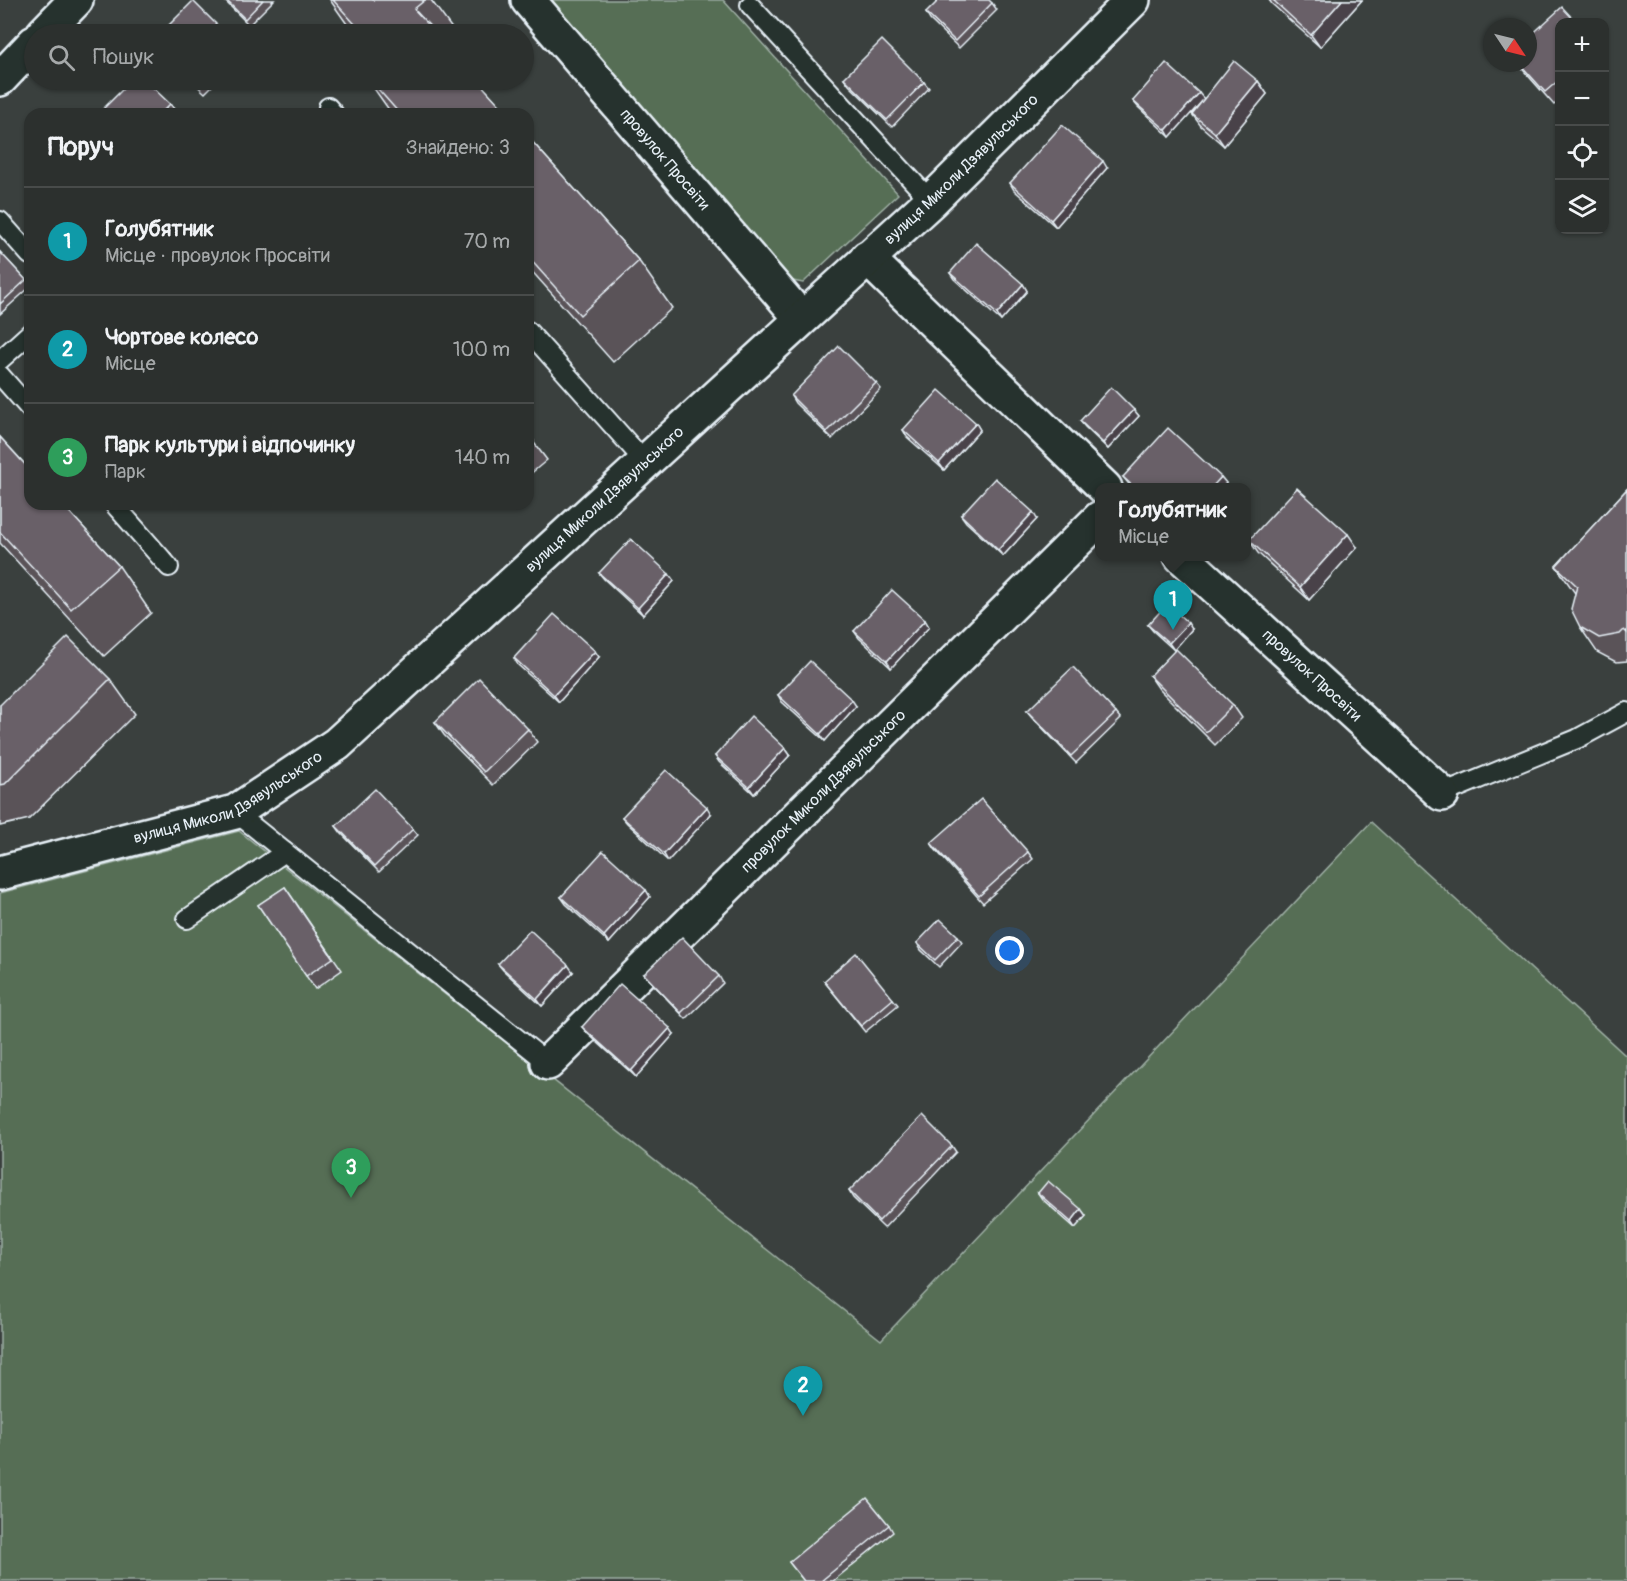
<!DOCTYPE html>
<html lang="uk">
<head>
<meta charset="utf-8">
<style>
  :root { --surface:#2c302e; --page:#343836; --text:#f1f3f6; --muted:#a6a9aa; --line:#484b4a; --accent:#ff9aa2 }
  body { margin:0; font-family:Pangolin,sans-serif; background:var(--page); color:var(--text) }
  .controls { position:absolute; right:18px; top:18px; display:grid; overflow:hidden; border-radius:12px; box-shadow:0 2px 4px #0004 }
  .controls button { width:54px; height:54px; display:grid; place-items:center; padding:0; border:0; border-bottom:2px solid var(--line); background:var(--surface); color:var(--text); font:30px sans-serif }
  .compass { position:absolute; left:1483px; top:18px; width:54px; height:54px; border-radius:50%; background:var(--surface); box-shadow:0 2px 4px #0004; rotate:125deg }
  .you { position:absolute; left:1010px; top:951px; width:21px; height:21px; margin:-15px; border:4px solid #fff; border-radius:50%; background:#1a73e8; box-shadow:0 0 0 9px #1a73e833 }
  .badge { display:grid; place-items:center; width:39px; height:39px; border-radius:50%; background:var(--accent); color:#fff; font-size:20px; font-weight:700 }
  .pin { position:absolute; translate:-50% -50px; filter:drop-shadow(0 2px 3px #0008) }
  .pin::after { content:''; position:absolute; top:32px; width:21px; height:18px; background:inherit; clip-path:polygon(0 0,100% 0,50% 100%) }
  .popup { position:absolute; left:1095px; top:483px; width:156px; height:78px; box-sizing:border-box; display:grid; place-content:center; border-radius:12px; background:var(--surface); filter:drop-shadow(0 2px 4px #0005); font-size:20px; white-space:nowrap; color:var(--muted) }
  .popup b { font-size:22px; color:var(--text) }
  .popup::after { content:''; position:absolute; left:50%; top:100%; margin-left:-12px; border:12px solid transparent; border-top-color:var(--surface) }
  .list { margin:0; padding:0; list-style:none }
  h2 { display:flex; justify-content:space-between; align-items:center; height:78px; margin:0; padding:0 24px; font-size:26px }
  h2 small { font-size:20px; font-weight:400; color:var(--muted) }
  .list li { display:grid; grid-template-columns:39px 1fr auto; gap:18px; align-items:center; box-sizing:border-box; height:108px; padding:0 24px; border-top:2px solid var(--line) }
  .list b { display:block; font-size:22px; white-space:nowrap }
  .list p { margin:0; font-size:20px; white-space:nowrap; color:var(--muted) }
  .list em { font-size:20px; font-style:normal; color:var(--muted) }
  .icon { flex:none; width:33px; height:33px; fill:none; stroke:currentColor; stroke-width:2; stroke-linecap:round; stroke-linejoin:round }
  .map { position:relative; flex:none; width:1627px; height:1581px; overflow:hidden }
  .search { position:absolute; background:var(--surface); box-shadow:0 2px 4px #0004; left:24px; top:24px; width:510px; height:66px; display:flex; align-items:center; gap:15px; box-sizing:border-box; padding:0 21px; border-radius:33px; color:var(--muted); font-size:22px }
  .panel { position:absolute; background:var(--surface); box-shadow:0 2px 4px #0004; left:24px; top:108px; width:510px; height:402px; border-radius:18px }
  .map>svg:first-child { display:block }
</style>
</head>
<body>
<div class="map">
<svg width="1627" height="1581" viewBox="0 0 1627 1581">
  <rect width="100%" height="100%" fill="#3a403e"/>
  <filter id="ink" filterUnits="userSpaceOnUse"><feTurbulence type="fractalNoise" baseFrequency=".0167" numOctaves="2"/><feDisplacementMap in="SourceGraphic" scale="12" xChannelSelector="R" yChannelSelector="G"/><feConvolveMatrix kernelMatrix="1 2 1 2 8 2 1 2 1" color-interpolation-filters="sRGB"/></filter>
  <g filter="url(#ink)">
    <g fill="#566e54" stroke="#9fb0a6" stroke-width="1.5">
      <path d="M540,0h183l175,194 -95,89 -25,-5z"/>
      <path d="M1371,822l254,233 2,-1v527h-1627v-688l239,-62 642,509z"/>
    </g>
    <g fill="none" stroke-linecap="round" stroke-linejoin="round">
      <g stroke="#e8f1f8" stroke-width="22">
        <g id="service">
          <path d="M750,5l181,196"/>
          <path d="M328,107l6,7"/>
          <path d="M0,221l30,34"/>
          <path d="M528,331l118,132"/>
          <path d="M0,360l30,-27"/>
          <path d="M0,375l30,34"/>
          <path d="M114,504l55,63"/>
          <path d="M1442,794l135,-55 50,-27"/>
          <path d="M235,812l313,251"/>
          <path d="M187,919l98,-67"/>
        </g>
      </g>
      <g stroke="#e8f1f8" stroke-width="38">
        <g id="minor">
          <path id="s1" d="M528,0l273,318"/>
          <path d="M43,34l33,-34"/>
          <path d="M0,79l34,-36"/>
          <path d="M867,258l238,230"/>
          <path id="s2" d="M1181,556l261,238"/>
          <path id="s3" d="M0,873l235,-61 102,-68 594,-543 202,-201"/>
          <path id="s4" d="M548,1063l552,-545"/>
        </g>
      </g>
      <use href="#service" stroke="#26332d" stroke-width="18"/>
      <use href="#minor" stroke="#26332d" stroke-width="33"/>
    </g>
    <g fill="#5a5359" stroke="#e8f1f8" stroke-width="1.5">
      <path d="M224,0h50l-25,25z"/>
      <path d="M330,0h101l25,34h-102z"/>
      <path d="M1269,0h93l-42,47 -48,-43z"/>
      <path d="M992,3l5,7 -38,38 -29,-28 -4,-7z"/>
      <path d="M1560,22v78l-6,5 -37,-42h11z"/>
      <path d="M844,78l80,4 5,6 -37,39 -43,-42z"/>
      <path d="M191,80h27l-13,13z"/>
      <path d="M368,80h109l30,34h-115z"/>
      <path d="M1258,81l9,13 -43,52 -23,-20 -9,-12 10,-13 -32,36 -32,-30 -5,-6 66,-8 4,6z"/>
      <path d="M170,104l5,6 -4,4h-73z"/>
      <path d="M528,137l111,124 33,47 -59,54 -85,-95z"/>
      <path d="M1107,168l-51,59 -42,-37 -4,-7z"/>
      <path d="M0,252l26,28 4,5v2l-30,27z"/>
      <path d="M950,273l73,11 4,7 -26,30 -47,-42z"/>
      <path d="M876,383l5,6 -49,50 -37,-36 -4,-7z"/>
      <path d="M1134,410l5,6 -31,33 -23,-22 -5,-6z"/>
      <path d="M976,423l4,7 -36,40 -37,-33 -4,-7z"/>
      <path d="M528,435l19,25 -19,16z"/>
      <path d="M0,437l119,129 32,47 -47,43 -104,-113z"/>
      <path d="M1123,477h98l5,6 -4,5h-90l-4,-5z"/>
      <path d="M1627,489v172l-11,1 -19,-10 -17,-25 -5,-34 -19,-27z"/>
      <path d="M480,504h16l-9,8z"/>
      <path d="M961,515l76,4 -34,37 -37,-34z"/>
      <path d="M1249,540l108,7 -48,53 -51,-47z"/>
      <path d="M599,573l75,8 -31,34 -39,-36z"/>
      <path d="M925,620l4,7 -38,41 -32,-30 -5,-7z"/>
      <path d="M1148,625l44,4 -18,21 -21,-19z"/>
      <path d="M599,657l-40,45 -41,-37 -4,-7z"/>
      <path d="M1150,676l83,29 9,13 -27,27 -56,-56z"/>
      <path d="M110,679l25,35 -106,105 -29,7v-121z"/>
      <path d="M778,695l78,11 -31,35 -43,-39z"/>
      <path d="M1027,711l89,2 5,6 -45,44 -44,-46z"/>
      <path d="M435,722l93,7 9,13 -44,43 -49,-50z"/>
      <path d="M785,748l5,7 -36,39 -35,-32 -4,-6z"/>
      <path d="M711,814l-43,47 -41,-38 -5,-6z"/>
      <path d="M336,826l77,3 5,6 -39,37 -38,-39z"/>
      <path d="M931,843l97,9 5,7 -50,44 -48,-54z"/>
      <path d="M285,887l57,83 -27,19 -57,-84z"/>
      <path d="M646,890l4,7 -41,46 -43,-39 -5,-7z"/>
      <path d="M958,936l4,6 -23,25 -18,-17 -4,-7z"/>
      <path d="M498,964l75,8 -31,34 -39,-36z"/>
      <path d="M644,974l75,2 4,7 -37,36 -37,-39z"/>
      <path d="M824,981l69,18 5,6 -33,27z"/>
      <path d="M582,1027l92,7 -38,43 -49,-44z"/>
      <path d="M952,1146l4,6 -72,76 -31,-30 -4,-7z"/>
      <path d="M1038,1193l43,16 5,7 -11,12 -33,-29z"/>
      <path d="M889,1525l4,7 -60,49h-29l-15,-19z"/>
    </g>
    <g fill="#4a4348" stroke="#e8f1f8" stroke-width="1.5">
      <path d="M1342,0h20l-42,47 -9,-12z"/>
      <path d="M1258,81l9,13 -43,52 -9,-13z"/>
      <path d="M1199,93l5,6 -34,38 -4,-7z"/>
      <path d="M1103,161l4,7 -51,59 -5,-7z"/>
      <path d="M1023,284l4,7 -26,30 -4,-7z"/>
      <path d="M1134,410l5,6 -31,33 -5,-6z"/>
      <path d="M976,423l4,7 -36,40 -5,-7z"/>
      <path d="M1221,477l5,6 -4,5h-11z"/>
      <path d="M1033,512l4,7 -34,37 -5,-6z"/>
      <path d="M1348,534l9,13 -48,53 -9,-13z"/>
      <path d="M669,574l5,7 -31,34 -5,-7z"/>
      <path d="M925,620l4,7 -38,41 -4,-7z"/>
      <path d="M1188,623l4,6 -18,21 -5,-7z"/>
      <path d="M595,651l4,6 -40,45 -5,-7z"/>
      <path d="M852,700l4,6 -31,35 -5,-7z"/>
      <path d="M785,748l5,7 -36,39 -5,-7z"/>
      <path d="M707,807l4,7 -43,47 -4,-7z"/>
      <path d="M646,890l4,7 -41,46 -5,-7z"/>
      <path d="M568,965l5,7 -31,34 -5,-7z"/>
      <path d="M670,1028l4,6 -38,43 -5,-6z"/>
      <path d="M1081,1209l5,7 -11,12 -4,-6z"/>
    </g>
    <g fill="#696067" stroke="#e8f1f8" stroke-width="1.5">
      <path d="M226,0h37l-18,19z"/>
      <path d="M333,0h92l-11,9 23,25h-73z"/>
      <path d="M939,0h50l3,3 -37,38 -29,-28z"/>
      <path d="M1273,0h69l-31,35z"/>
      <path d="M193,1l33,33h-66z"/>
      <path d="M1562,7l14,15h-16v57l-15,13 -26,-29h9v-25z"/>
      <path d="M882,40l42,42 -37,38 -43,-42z"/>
      <path d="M1234,61l24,20 -43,52 -23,-19z"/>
      <path d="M1166,63l33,30 -33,37 -33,-29z"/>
      <path d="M132,80h13l25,24 -10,10h-62z"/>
      <path d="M193,80h14l-7,6z"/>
      <path d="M370,80h107l31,34h-108z"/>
      <path d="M1062,125l41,36 -52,59 -41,-37z"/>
      <path d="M528,137l111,124 -59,54 -52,-58z"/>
      <path d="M976,243l47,41 -26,30 -47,-41z"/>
      <path d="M0,252l26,28 -26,24z"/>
      <path d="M839,346l37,37 -49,49 -36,-36z"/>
      <path d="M1111,387l23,23 -31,33 -23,-22z"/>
      <path d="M939,390l37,33 -37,40 -36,-33z"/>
      <path d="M1168,428l53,49 -10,11h-76l-12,-11z"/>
      <path d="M528,435l6,6 -6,5z"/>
      <path d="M0,437l30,33v34h32l57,62 -48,43 -71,-77z"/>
      <path d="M995,478l38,34 -35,38 -37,-35z"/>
      <path d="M1297,488l51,46 -48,53 -51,-47z"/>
      <path d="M1627,489v144l-3,-3 -4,4 -21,4 -19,-11 -9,-18 6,-23 -21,-20z"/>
      <path d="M631,539l38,35 -31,34 -39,-35z"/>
      <path d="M892,590l33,30 -38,41 -33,-30z"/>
      <path d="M1167,604l21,19 -19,20 -21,-18z"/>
      <path d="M554,614l41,37 -41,44 -40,-37z"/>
      <path d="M68,637l42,42 -105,105 -5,1v-80z"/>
      <path d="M1176,649l57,56 -27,27 -56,-56z"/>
      <path d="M810,661l42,39 -32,34 -42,-39z"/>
      <path d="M1073,667l43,46 -45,43 -44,-45z"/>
      <path d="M479,678l49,51 -44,43 -49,-50z"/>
      <path d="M751,716l34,32 -36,39 -34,-31z"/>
      <path d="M666,770l41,37 -43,47 -42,-37z"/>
      <path d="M375,789l38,40 -38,37 -39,-40z"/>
      <path d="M981,799l47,53 -49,44 -48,-53z"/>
      <path d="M603,851l43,39 -42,46 -43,-39z"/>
      <path d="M285,887l48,71 -27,18 -48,-71z"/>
      <path d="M940,919l18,17 -23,24 -18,-17z"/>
      <path d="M530,930l38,35 -31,34 -39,-35z"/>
      <path d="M682,937l37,39 -38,37 -37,-39z"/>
      <path d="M856,953l37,46 -32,27 -37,-45z"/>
      <path d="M620,984l50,44 -39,43 -49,-44z"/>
      <path d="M922,1116l30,30 -73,75 -30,-30z"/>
      <path d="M1048,1181l33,28 -10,13 -33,-29z"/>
      <path d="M867,1498l22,27 -68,56h-17l-15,-19z"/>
    </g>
  </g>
  <g text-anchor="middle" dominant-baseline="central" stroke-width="4.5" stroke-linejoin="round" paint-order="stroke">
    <g font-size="16" fill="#e8f1f8" stroke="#26332d">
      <text stroke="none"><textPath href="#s1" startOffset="210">провулок Просвіти</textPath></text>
      <text stroke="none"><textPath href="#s3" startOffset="1214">вулиця Миколи Дзявульського</textPath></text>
      <text stroke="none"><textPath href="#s3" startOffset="728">вулиця Миколи Дзявульського</textPath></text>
      <text stroke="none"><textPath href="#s2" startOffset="177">провулок Просвіти</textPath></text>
      <text stroke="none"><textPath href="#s4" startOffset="387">провулок Миколи Дзявульського</textPath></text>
      <text stroke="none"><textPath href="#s3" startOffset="242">вулиця Миколи Дзявульського</textPath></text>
    </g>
  </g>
</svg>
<div class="controls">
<button>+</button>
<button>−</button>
<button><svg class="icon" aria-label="locate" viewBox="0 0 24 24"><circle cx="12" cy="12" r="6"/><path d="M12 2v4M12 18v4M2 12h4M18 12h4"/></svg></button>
<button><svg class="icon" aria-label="layers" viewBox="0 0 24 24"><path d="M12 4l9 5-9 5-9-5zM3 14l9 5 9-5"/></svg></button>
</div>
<svg class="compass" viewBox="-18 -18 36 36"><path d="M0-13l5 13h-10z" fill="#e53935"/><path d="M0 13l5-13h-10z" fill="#a6a9aa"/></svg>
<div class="you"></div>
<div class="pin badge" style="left:1173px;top:630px;background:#0f9aa8">1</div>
<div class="popup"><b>Голубятник</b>Місце</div>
<div class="pin badge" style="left:803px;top:1416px;background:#0f9aa8">2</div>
<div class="pin badge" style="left:351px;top:1198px;background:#2e9e5b">3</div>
<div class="search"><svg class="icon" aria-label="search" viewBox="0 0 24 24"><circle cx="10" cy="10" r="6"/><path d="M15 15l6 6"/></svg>Пошук</div>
<section class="panel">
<h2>Поруч<small>Знайдено: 3</small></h2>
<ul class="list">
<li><span class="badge" style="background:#0f9aa8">1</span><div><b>Голубятник</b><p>Місце · провулок Просвіти</p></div><em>70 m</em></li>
<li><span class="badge" style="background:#0f9aa8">2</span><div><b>Чортове колесо</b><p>Місце</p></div><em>100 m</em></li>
<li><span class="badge" style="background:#2e9e5b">3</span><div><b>Парк культури і відпочинку</b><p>Парк</p></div><em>140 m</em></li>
</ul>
</section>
</div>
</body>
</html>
